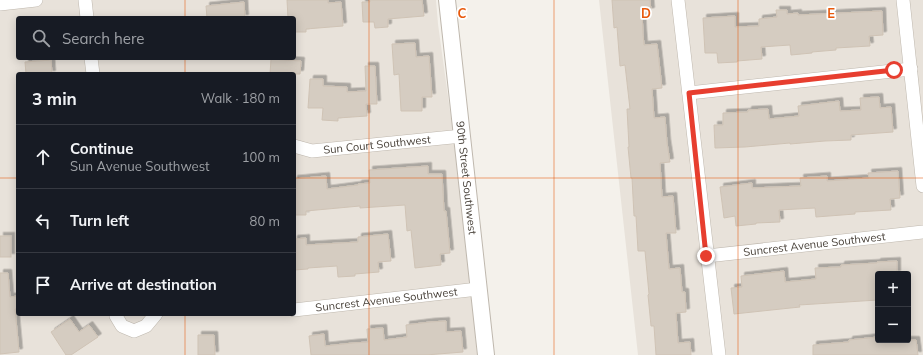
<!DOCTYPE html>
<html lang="en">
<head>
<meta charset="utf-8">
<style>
  :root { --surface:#171b24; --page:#20242c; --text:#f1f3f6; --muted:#9ea1a6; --line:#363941 }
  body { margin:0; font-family:Mulish,sans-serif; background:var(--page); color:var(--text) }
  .controls { position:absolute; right:12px; bottom:12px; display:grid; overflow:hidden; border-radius:4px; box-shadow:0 2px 10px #0003 }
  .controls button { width:36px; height:36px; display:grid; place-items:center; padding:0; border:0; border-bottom:1px solid var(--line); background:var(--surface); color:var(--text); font:20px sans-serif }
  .stop { position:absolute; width:12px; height:12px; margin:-9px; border:3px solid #e73e2f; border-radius:50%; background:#fff }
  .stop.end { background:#e73e2f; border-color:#fff; box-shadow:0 1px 4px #0008 }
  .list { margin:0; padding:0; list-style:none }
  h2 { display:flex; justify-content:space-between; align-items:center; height:52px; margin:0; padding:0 16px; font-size:17px }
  h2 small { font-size:13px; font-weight:400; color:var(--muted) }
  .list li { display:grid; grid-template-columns:26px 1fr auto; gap:12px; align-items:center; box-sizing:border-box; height:64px; padding:0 16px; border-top:1px solid var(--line) }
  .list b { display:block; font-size:15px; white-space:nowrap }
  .list p { margin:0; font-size:13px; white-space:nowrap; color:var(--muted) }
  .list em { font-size:13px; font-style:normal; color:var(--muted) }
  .icon { flex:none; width:22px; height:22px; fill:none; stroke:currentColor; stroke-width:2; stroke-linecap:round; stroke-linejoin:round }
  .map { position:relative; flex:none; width:923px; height:355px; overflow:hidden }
  .search { position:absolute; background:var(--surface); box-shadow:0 2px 10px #0003; left:16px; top:16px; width:280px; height:44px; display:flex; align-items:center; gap:10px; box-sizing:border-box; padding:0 14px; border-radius:4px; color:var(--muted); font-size:15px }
  .panel { position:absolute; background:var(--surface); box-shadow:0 2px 10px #0003; left:16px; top:72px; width:280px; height:244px; border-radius:4px }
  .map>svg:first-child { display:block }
</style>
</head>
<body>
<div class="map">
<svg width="923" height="355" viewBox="0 0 923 355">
  <defs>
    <filter id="shadow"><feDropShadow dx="3.5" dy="-3.5" stdDeviation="0" flood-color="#0004"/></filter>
  </defs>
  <rect width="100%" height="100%" fill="#f4f1eb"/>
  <g fill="#e8e2da" fill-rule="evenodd">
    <path d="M0,0h436l2,24 27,196 12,135h-477zM18,18h276v40h-276zM18,74h276v240h-276z"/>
    <path d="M599,0h324v355h-285zM878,274h30v66h-30z"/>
  </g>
  <g fill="#d5ccc1" stroke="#cfc3b5" filter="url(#shadow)">
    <path d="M287,0h41v3l13,-1 2,24 -37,3v3h-12v-14h-6z"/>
    <path d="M370,0h52l2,16 -36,3v8l-13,1 -1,-6h-11l-1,-20h8z"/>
    <path d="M612,0h38l1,11 -9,1 1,22 1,11 13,-1 5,44 -10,1 2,29 11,-1 2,26 3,19 -10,1 2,34 11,-1 3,37h-10l3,36 11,-1 2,24h3l1,20 -10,1 2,30 12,-1 1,13h-35l-2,-29h-3l-3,-31 1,-1 -4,-43h-7l-2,-35h-2l-2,-38h-1l-3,-31h1l-2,-38h3l-5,-44 -5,1 -3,-39 -3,1z"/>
    <path d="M244,2l1,16h-38l-1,-12z"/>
    <path d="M776,10h11v4l11,-1v2l84,-4 1,24 -14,1 1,10 -34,2v2l-24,2v1l-21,2 -1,-10 -29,2 1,12 -25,2v1l-19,1 -1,-10h-12l-2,-35 32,-2v11l24,-1v-7l18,-2z"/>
    <path d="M415,43l1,14 13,-1 3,41h-10v14h-21l-2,-37 -5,1 -2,-31z"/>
    <path d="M271,59l30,2 -1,13h-30z"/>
    <path d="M51,60l1,14h-26l-1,-12z"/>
    <path d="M365,66h10l2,38h-11l1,12 -29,2v3l-16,-1 1,-12h-15l2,-29h13v7l24,1v5l19,-1z"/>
    <path d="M879,97l1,11 11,-1 2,25 -42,3v5l-26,1 -35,3v-1l-45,4 -30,1 -1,-23h9v-12l25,-1v-2l20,-1 1,10 30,-3 -1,-10 41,-5 1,10 21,-1 -1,-12z"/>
    <path d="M428,166v8h14l2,37h2l4,42 -10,1 1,11 -26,3 -4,-38 -4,1 -2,-26 -45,3v-2l-54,5v4h-12v-36l32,-3 1,13 31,-4v-1l12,-1 -1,-13z"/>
    <path d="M898,171l2,27 -10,1 1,11 -36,2v2l-39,3 -1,-9 -36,2 1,12 -24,1v1l-20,2 -1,-10 -11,2 -4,-31 32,-4v5l49,-2 -1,-8 27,-2v5l42,-3 -1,-5z"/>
    <path d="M388,234l3,27 -13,1 1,10 -24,2v2l-17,1 -1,-11 -29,2v1l-14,1v-31l12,-1v7l52,-3v-5z"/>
    <rect x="0" y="236" width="11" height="21"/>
    <path d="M897,261v13h-19v26l-79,5 1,2 -66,7 -3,-26 11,-1 -1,-11 43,-5 1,11 31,-3 -1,-11 26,-1v-2l36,-2v-1z"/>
    <path d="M0,273h8l2,24 8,-1v12l-3,1 4,43 -19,2z"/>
    <path d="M70,319l9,13 10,-7 9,12 -27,18h-5l-15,-23z"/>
    <path d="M446,321v11l15,-1 2,21 -37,3h-115l-2,-19 15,-2 1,12 28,-3 15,-1 -1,-13 16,-1 1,12 23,-3 -1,-12 24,-3z"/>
    <path d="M198,335h16l1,20h-17z"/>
    <path d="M878,337v3h38l2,15h-105v-10l36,-3v-2z"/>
  </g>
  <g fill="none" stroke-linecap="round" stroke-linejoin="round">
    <g stroke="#bfb8ae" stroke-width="14">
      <g id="minor">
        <path d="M85,0l2,18"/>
        <path d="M678,0l41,355"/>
        <path d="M903,0l20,186"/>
        <path d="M0,4l36,-4"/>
        <path d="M91,58l2,16"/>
        <path d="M689,93l222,-24"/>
        <path id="s1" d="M294,146l18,5 150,-15"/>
        <path id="s2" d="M707,256l216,-24"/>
        <path id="s3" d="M294,310l184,-21"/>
        <path d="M116,314v2l6,10 12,5 12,-5 10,-12"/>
      </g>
    </g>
    <g stroke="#bfb8ae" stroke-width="18">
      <g id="tertiary">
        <path id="s4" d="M447,0l39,355"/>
      </g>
    </g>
    <use href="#minor" stroke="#fff" stroke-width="13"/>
    <use href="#tertiary" stroke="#fff" stroke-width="16"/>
  </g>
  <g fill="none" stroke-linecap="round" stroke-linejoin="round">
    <path stroke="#e73e2f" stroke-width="5" d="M706,256l-17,-163 205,-23"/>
  </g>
  <path fill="none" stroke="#e8590c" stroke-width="1" stroke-opacity="0.55" d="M185,0v18M369,0v355M554,0v355M738,0v355M185,58v16M0,178h18M294,178h629M185,314v41"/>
  <g text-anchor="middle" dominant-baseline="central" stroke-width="3.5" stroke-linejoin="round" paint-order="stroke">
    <g font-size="11" fill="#484139" stroke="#fff">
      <text stroke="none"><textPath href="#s1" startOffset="84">Sun Court Southwest</textPath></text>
      <text stroke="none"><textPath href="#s4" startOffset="179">90th Street Southwest</textPath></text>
      <text stroke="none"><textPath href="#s2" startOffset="108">Suncrest Avenue Southwest</textPath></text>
      <text stroke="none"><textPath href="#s3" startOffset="93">Suncrest Avenue Southwest</textPath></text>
    </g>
  </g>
  <g font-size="13" text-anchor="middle" font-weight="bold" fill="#e8590c" stroke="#fff" stroke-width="3.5" stroke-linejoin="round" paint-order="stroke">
    <text x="462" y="18">C</text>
    <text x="646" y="18">D</text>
    <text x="831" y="18">E</text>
  </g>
</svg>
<div class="controls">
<button>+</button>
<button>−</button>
</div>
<div class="stop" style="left:894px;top:70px"></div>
<div class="stop end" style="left:706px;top:256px"></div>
<div class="search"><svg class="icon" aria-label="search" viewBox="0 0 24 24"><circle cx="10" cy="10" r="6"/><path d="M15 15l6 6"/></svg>Search here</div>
<section class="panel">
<h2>3 min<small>Walk · 180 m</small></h2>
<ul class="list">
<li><svg class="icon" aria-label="ahead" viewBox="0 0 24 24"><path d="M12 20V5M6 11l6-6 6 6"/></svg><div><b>Continue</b><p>Sun Avenue Southwest</p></div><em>100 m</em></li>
<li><svg class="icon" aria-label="left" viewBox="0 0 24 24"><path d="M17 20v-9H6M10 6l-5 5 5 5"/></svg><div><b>Turn left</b></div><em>80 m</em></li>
<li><svg class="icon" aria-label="arrive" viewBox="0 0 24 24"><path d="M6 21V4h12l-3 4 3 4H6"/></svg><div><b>Arrive at destination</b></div></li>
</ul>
</section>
</div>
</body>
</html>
